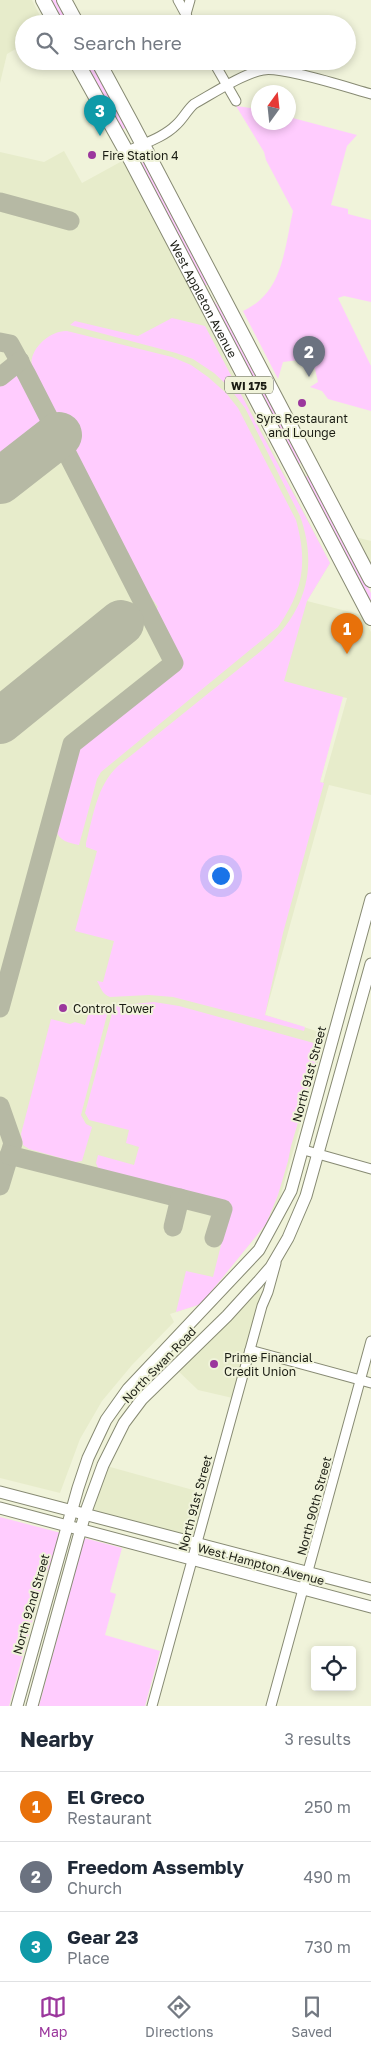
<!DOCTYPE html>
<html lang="en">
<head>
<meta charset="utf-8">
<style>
  :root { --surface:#fff; --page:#f6f6f7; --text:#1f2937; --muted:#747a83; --line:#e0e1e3; --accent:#9b379d }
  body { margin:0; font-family:"Golos Text",sans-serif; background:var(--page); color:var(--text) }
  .controls { position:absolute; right:15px; bottom:15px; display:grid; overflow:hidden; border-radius:5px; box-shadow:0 2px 8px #0003 }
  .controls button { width:45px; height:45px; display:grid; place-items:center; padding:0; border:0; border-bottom:1px solid var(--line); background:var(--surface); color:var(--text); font:25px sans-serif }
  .compass { position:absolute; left:251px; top:85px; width:45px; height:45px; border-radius:50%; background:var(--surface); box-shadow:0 2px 8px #0003; rotate:15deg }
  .you { position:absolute; left:220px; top:875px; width:18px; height:18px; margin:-12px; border:4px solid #fff; border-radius:50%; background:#1a73e8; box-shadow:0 0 0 8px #1a73e833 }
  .badge { display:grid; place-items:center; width:32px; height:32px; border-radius:50%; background:var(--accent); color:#fff; font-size:16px; font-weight:700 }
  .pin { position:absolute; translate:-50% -41px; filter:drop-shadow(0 1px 2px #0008) }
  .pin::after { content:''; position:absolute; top:26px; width:18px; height:15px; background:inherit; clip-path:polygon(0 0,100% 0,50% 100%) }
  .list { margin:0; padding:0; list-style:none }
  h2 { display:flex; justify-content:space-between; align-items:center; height:65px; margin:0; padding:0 20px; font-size:21px }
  h2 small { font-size:16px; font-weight:400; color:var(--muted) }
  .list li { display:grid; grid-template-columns:32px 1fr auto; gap:15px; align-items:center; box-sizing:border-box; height:70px; padding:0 20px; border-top:1px solid var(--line) }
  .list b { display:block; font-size:19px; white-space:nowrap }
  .list p { margin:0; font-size:16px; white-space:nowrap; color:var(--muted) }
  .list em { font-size:16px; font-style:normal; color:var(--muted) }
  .icon { flex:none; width:28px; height:28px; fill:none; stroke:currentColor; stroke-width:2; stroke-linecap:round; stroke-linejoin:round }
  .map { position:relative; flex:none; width:371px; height:1706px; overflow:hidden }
  .search { position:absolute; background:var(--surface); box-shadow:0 2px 8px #0003; left:15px; right:15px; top:15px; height:55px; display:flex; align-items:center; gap:12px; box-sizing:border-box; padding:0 18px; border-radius:28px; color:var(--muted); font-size:19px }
  .sheet { height:275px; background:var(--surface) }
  nav { display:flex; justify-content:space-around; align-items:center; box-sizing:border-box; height:70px; border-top:1px solid var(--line); background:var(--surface); font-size:14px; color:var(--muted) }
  nav a { display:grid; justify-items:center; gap:2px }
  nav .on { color:var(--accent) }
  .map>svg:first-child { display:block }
</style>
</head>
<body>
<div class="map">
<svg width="371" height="1706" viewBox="0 0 371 1706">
  <rect width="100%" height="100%" fill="#f0f3da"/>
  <g fill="#e7eccb" fill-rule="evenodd">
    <path d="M0,0h32l12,24h-20v20l-17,10 -7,29z"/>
    <path d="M64,151l18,32 42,-23 206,403 -23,38 55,14 9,17v163l-42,-10 -64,230 61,19 -46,164 -14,26 -65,80 -31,10 4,8 -42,43 -30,36 -22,38 -20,54 -60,-15v-1326l44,10zM342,697l5,1 -24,85 -3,-1z"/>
    <path d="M355,537l16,4v26z"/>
    <path d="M258,1282l4,24 -25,93 -39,-9 -24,-23z"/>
    <path d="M103,1465l108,30 -13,49 -113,-30z"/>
  </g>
  <g fill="#ffccfe">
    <path d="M50,0h8l8,19 -3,1z"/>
    <path d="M84,61h4l25,39 12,25v3l-4,2z"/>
    <path d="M236,106l22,3v13h30l1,-5 68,18 -10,11 -16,59 17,4v5l23,6v82l-27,-6 -6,2 33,68v45l-43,-12 -6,-8 -12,-4 8,-5 -3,-13 -5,-7 -11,-2 -16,2 -5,17 -35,-68c40,-18 41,-61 50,-100l-27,-51 -2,-8z"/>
    <path d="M143,157l64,122v6l-3,1 -62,-118z"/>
    <path d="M214,301c11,11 16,28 26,41l63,120 -7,3 -84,-163z"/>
    <path d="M172,318l33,8 125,237 -23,38 -23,80 59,16 -23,85 4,1 -41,150 -18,82 40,12 -1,4 -131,-34 -24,-2 -39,2c-8,-3 -9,-9 -13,-16l6,1 11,-41 -39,-10 22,-80 -11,-4v-4c7,-26 11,-58 32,-77l143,-115c44,-36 58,-82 39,-135l-55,-108 -17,-22 -14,-13 -21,-14 -17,-6 -106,-28 5,-4 63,15z"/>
    <path d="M67,331l105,26 19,8 17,12 18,16 12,15 58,112c12,43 7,71 -18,107l-177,145 -4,7 -18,66c-10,-2 -20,-4 -23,-15l16,-66 7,-15 11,-13 92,-73 -27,-53 3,-3 -17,-24 -72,-144 3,-3 -14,-18 -26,-51c-4,-18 19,-37 35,-36z"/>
    <path d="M14,372l8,4 4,5c6,12 17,26 19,39 3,15 -34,38 -45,47v-85z"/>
    <path d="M309,475l62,118v16l-67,-131z"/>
    <path d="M154,1002l25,4 142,39 -30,101 -3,15 -10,34 -12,29 -65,80 -25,8 10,-41 27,6 9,-36 -1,-1 5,-23h3l2,-12 -133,-37 -2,-5 2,-8 36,10 5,-18 -13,-4 3,-13 -40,-10 -4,-7 29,-107z"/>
    <path d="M107,1007l1,4 -27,104 5,9 6,3 -10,34 -7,1 -46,-13 -6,-4 -2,-11 30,-115 19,5 5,-2 10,3 3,-10z"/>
    <path d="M0,1517l65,17 -11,39 -8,-2 -37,135h-9z"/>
    <path d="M84,1538l38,10 -12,44 6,2 -11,41 55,16 -15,55h-106z"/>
  </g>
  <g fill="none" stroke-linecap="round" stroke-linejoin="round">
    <g stroke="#b6b9a4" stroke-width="19">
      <path d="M0,202l70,19"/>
      <path d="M0,342l10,2 17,31 147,288 -102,81 -72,264"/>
      <path d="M0,377l20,-16"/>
      <path d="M0,1106l13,37 -13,43"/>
      <path d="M9,1155l214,54 -9,29"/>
      <path d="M173,1227l7,-29"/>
    </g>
    <g stroke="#b6b9a4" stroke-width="46">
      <path d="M0,481l59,-46"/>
      <path d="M0,721l121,-98"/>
    </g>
    <g stroke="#878a73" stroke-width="11">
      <g id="street">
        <path d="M178,0l13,24"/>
        <path d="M186,14l4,-14"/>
        <path d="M213,61l23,40"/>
        <path d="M126,152c16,-8 37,-14 50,-27 7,-6 11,-15 18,-21 18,-10 50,-31 69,-34 19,-4 86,18 108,24"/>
        <path d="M304,1150l67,19"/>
        <path d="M250,1350l121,33"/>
        <path d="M152,1706l110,-400 6,-14 8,-29"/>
        <path d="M271,1706l100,-365"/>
      </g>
    </g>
    <g stroke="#878a73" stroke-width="13">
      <g id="secondary">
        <path d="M0,1492l371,97"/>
        <path d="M0,1508l371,99"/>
        <path d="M17,1706l61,-218 10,-30 18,-38 22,-31 131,-139 32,-59 80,-292"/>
        <path d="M32,1706l53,-192 18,-49 21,-42 18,-24 85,-83 31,-34 13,-15 17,-29 18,-42 65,-232"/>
      </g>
    </g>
    <g stroke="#878a73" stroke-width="16">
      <g id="primary">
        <path d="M43,0l13,24"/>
        <path d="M64,0l13,24"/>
        <path id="s1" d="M76,61l55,99 240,458"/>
        <path d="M98,61l34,63 239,456"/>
      </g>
    </g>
    <use href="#street" stroke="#fff" stroke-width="9"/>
    <use href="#secondary" stroke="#fff" stroke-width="11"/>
    <use href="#primary" stroke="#fff" stroke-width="14"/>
  </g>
  <g fill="#9b379d" stroke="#f0f3da" stroke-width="2">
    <circle cx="92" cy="155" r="5"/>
    <circle cx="302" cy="403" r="5"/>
    <circle cx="63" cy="1008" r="5"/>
    <circle cx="214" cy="1364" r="5"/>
  </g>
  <g text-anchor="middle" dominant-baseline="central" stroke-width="4" stroke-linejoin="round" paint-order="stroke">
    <rect fill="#f0f3da" stroke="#5b5d4f" stroke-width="1" x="225" y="376.5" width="48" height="17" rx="4"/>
    <g font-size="11" font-weight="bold" fill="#1b1d14">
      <text x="249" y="385">WI 175</text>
    </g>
    <g font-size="12" fill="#1b1d14" stroke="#f0f3da" text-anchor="start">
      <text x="102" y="155">Fire Station 4</text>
      <text x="302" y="418" text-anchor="middle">Syrs Restaurant<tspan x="302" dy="14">and Lounge</tspan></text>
      <text x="73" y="1008">Control Tower</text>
      <text x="224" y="1357">Prime Financial<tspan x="224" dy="14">Credit Union</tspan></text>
    </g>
    <g font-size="12" fill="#1b1d14" stroke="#f0f3da">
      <text stroke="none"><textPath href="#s1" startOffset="270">West Appleton Avenue</textPath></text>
      <text transform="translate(309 1074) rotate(-75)">North 91st Street</text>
      <text transform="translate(159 1365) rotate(-46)">North Swan Road</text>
      <text transform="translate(195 1503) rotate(-75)">North 91st Street</text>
      <text transform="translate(314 1506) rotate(-75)">North 90th Street</text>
      <text transform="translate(261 1564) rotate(15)">West Hampton Avenue</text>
      <text transform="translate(31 1604) rotate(-74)">North 92nd Street</text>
    </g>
  </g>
</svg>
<div class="controls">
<button><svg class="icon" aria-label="locate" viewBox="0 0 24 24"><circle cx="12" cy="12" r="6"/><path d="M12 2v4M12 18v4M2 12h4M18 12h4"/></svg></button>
</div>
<svg class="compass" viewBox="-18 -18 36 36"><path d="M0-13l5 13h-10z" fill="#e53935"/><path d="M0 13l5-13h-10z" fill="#747a83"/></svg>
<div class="you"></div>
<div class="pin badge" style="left:347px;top:654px;background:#e8710a">1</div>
<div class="pin badge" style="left:309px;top:377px;background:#6b7280">2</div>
<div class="pin badge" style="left:100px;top:136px;background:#0f9aa8">3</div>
<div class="search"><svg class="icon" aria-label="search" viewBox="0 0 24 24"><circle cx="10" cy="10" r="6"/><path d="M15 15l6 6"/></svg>Search here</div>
</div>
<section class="sheet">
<h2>Nearby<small>3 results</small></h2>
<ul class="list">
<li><span class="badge" style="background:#e8710a">1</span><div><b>El Greco</b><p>Restaurant</p></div><em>250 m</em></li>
<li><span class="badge" style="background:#6b7280">2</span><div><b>Freedom Assembly</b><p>Church</p></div><em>490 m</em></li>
<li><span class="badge" style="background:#0f9aa8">3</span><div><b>Gear 23</b><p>Place</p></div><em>730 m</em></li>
</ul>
</section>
<nav>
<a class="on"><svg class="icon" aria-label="map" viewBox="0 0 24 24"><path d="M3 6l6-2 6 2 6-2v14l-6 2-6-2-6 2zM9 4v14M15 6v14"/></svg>Map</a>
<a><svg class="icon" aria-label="directions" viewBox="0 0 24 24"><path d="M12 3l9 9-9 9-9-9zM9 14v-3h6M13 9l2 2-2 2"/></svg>Directions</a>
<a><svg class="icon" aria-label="saved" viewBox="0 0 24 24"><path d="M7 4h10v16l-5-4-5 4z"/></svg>Saved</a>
</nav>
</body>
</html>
